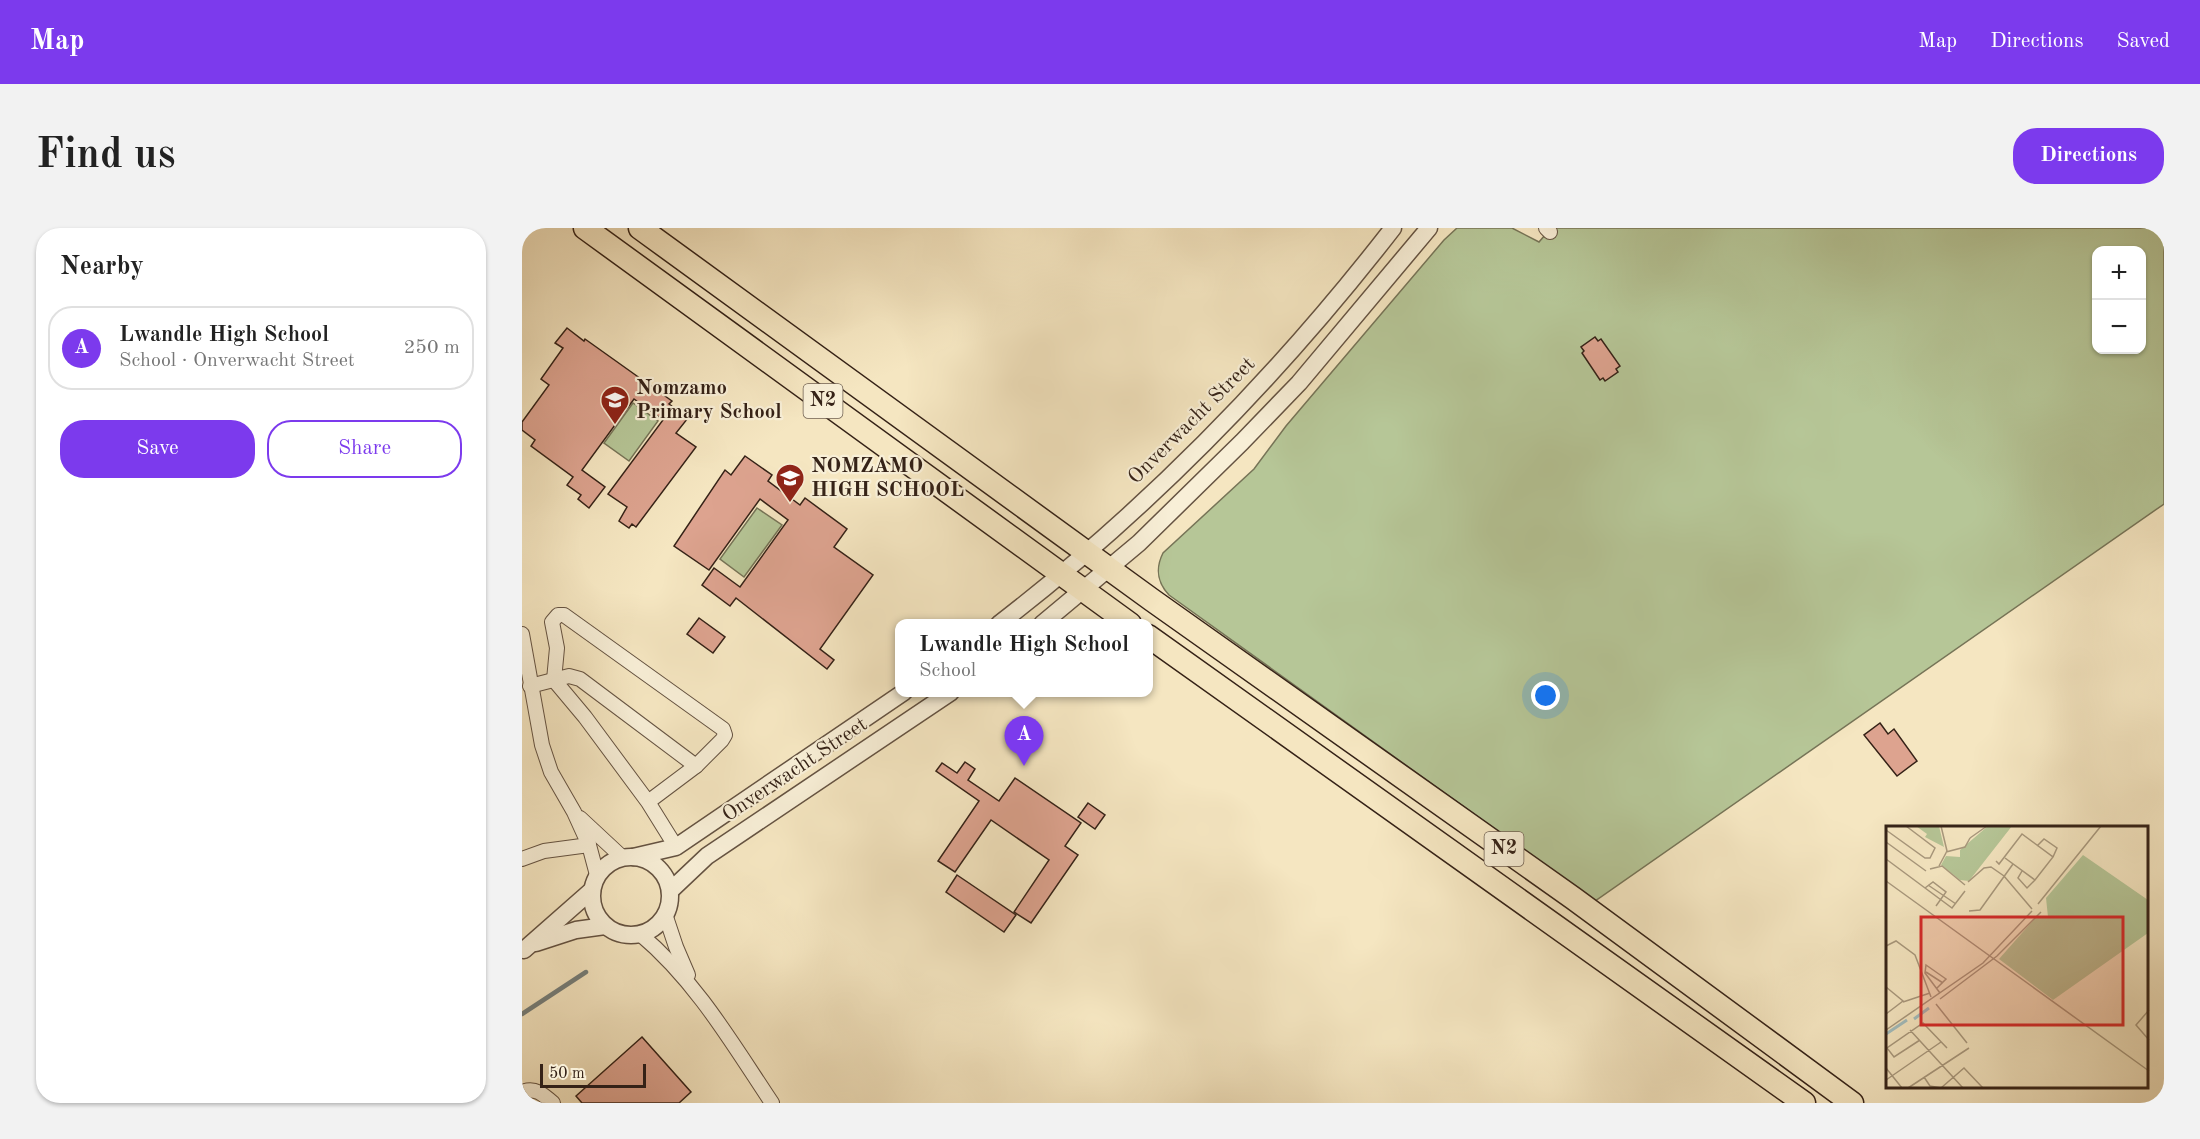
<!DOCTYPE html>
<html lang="en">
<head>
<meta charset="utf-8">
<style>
  :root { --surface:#fff; --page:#f2f2f2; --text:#222; --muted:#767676; --line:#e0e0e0; --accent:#7c3aed }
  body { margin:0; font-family:"Old Standard TT",serif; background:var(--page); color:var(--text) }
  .controls { position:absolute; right:18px; top:18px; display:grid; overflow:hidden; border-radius:12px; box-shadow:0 2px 4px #0004 }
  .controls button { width:54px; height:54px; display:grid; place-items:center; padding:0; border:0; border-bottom:2px solid var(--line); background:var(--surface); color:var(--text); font:30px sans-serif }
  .scale { position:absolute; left:18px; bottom:15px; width:106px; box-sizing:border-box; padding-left:6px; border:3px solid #352217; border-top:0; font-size:16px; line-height:21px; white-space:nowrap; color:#352217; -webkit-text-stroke:4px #f8efd7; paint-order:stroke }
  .you { position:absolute; left:1024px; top:468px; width:21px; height:21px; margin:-15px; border:4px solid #fff; border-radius:50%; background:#1a73e8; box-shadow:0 0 0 9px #1a73e833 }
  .badge { display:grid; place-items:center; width:39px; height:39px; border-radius:50%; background:var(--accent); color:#fff; font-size:20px; font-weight:700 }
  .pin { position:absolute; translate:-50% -50px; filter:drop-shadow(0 2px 3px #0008) }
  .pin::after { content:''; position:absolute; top:32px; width:21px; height:18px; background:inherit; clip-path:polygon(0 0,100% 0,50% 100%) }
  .popup { position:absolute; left:373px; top:391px; width:258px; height:78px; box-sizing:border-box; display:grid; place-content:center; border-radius:12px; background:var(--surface); filter:drop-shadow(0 2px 4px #0005); font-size:20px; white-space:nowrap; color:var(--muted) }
  .popup b { font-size:22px; color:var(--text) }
  .popup::after { content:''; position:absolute; left:50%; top:100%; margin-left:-12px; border:12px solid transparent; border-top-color:var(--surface) }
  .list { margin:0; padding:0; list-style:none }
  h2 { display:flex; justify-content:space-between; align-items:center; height:78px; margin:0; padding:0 24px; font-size:26px }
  h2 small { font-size:20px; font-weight:400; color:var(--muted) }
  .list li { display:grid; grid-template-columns:39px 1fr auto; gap:18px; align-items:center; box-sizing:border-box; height:84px; margin:0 12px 12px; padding:0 12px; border:2px solid var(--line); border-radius:24px }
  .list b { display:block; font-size:22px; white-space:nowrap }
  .list p { margin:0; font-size:20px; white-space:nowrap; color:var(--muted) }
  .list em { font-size:20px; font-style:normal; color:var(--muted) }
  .actions { display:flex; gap:12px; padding:18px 24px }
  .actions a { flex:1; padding:14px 0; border:2px solid var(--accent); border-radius:24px; text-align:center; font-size:21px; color:var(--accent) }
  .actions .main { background:var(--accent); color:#fff }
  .map { position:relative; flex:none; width:1642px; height:875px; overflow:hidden; border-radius:24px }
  header { display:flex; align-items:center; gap:36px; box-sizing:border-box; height:84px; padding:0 30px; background:var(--accent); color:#fff }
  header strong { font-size:28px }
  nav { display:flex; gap:33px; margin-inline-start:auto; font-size:21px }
  .intro { display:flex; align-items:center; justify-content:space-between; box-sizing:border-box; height:144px; padding:0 36px }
  h1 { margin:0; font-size:42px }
  .button { padding:15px 27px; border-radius:24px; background:var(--accent); color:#fff; font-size:21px; font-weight:700 }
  main { display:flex; gap:36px; padding:0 36px }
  aside { flex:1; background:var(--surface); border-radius:24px; box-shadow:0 2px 4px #0004 }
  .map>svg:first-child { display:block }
</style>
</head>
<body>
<header>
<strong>Map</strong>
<nav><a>Map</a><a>Directions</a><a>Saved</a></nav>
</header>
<div class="intro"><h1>Find us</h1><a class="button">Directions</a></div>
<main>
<aside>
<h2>Nearby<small></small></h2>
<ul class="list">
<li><span class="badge">A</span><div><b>Lwandle High School</b><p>School · Onverwacht Street</p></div><em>250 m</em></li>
</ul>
<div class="actions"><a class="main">Save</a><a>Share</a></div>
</aside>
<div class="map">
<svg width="1642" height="875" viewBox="0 0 1642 875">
  <rect width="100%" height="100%" fill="#f5e6c1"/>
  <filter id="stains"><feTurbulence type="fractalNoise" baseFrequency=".00333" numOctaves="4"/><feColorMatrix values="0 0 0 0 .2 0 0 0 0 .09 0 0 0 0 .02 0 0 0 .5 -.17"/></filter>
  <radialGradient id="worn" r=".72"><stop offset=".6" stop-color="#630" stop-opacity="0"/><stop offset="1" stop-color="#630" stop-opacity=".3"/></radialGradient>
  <g fill="#b6c697" stroke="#767457" stroke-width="1.5" fill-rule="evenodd">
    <path d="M935,0h55l27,14 12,-14h613v276l-569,397 -426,-306c-12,-13 -14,-26 -6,-42l91,-84 32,-43 158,-186zM1574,22h46v100h-46z"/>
    <path d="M111,175l25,18 -29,40 -25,-18z"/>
    <path d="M235,280l25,17 -38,52 -24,-18z"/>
  </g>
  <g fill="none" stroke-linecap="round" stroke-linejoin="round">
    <path stroke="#767f7b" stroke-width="4.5" d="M0,786l64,-42"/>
  </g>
  <g fill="#dda38f" stroke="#352217" stroke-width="1.5">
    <path d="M45,100l17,13 1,-2 87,62 -3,3 19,14 -12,15 20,14 -60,80 -4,-3 -3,4 -10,-7 8,-14 -19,-13 55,-74 -29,-21 -52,71 23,17 -16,21 -11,-9 3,-4 -14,-10 6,-8 -42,-31 4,-6 -13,-10v-8l27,-37 -8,-6 22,-31 -8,-5z"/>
    <path d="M1073,109l3,4 3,-2 19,27 -4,3 2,3 -13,9 -2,-3 -3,2 -18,-27 2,-2 -3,-4z"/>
    <path d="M223,228l27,19 -4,6 32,24 5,-7 42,31 -13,18 39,28 -53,74 14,11 -7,9 -91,-71 -6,8 -28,-21 12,-17 26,19 48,-67 -28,-21 -51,71 -35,-24 51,-76 6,5z"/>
    <path d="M177,390l26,19 -12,16 -26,-19z"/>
    <path d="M1358,495l8,11 6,-5 23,32 -20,15 -33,-41z"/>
    <path d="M443,534l10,7 -7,11 31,21 16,-23 66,45 -16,23 13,9 -47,68 -17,-11 35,-52 -58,-40 -36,52 -17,-11 41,-60 -43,-30 6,-8 15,10z"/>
    <path d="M566,575l17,12 -10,14 -17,-12z"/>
    <path d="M435,647l59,40 -12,17 -58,-40z"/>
    <path d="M120,809l49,55 -12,11h-97l-6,-7z"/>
  </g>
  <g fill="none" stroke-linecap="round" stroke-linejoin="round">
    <g stroke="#655342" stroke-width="16">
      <g id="minor">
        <path d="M1024,0l4,4"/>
        <path d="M0,406l20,111 9,27 23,40 15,33 8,30"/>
        <path d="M8,458l39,-10 11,3 116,87"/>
        <path d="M126,574l48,-36 26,-26 3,-5 -2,-6 -159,-114h-6l-6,7 5,26 -3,32 31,37 63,85 28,45"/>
        <path d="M58,590l43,40"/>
        <path d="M0,631l22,-8 45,-6"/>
        <path d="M143,686l11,33 12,28"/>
        <path d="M118,706c56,47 92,109 132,169"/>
        <path d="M0,864c13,-5 21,2 31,11"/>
      </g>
    </g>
    <g stroke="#655342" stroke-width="19">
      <g id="tertiary">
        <path d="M477,396c148,-114 280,-249 394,-396"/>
        <path d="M520,396l97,-81 103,-101 57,-59 130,-155"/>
        <path d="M111,629l43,-10 228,-155"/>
        <circle cx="109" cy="668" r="39"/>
        <path d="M148,663l37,-35 244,-164"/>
        <path d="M14,715l40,-13 29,-4"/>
        <path d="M2,722l68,-60"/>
      </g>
    </g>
    <g stroke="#352217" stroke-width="25">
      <g id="trunk">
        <path d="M63,0l545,396"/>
        <path d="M118,0l512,372 421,298 279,205"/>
        <path d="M626,408l656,467"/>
      </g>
    </g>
    <use href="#minor" stroke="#f8efd7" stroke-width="14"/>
    <use href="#tertiary" stroke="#f8efd7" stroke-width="16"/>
    <use href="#trunk" stroke="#f5e6c1" stroke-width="22"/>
  </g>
  <defs>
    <g id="school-pin" transform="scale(1.5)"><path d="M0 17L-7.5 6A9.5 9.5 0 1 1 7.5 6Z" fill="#8f2418" stroke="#f8efd7"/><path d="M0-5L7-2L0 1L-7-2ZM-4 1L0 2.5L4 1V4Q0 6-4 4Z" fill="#fff"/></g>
  </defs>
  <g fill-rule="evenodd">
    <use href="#school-pin" x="93" y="172"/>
    <use href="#school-pin" x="268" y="250"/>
  </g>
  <g text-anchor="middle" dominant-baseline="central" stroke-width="4.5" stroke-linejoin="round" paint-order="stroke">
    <g fill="#f8efd7" stroke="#706051" stroke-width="1.5">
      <rect x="281.5" y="156" width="39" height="34" rx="4.5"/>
      <rect x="962.5" y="604" width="39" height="34" rx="4.5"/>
    </g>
    <g font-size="20" font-weight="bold" fill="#352217">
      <text x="301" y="173">N2</text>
      <text x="982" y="621">N2</text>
    </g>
    <g font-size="21" font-weight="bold" fill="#352217" stroke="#f8efd7" text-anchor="start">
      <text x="114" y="160">Nomzamo<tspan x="114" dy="24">Primary School</tspan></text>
      <text x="289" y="238">NOMZAMO<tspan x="289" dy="24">HIGH SCHOOL</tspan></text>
    </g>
    <g font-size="21" fill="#352217" stroke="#f8efd7">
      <text transform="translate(670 193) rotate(-45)">Onverwacht Street</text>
      <text transform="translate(273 542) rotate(-34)">Onverwacht Street</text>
    </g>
  </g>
  <g transform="translate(1364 598)">
    <rect width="262" height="262" fill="#f5e6c1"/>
    <path d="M30,0h23l5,21 -19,-10 2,-3zM102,0h24l-43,55 -9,-1 -19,-15 5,-9 14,1v-7zM197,29l65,45v33l-95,67 -54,-41 36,-41 13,-1 -2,-19z" fill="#b6c697"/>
    <path fill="none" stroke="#a2bdbe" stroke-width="3" d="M28,193l15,-11M0,208l21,-14"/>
    <path fill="none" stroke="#a8987d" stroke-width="1.5" d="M0,4l39,28h5l5,-10 -29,-22M84,12l17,-12M0,16l40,29M151,20l7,-7 13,9 -4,9M60,26l19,-5 5,-9M0,33l66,49 13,-17M110,35l3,3 23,-30 31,23 -18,23 -30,-22M53,40l8,-15 -6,-25M44,43l12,-3 23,19M136,45l-4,7 9,10 8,-8M0,55l263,190M82,56l16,-14 7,-1 13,9 28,33M42,59l28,19M39,62l8,-6 13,10 -10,14M152,78l63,-78M83,85l11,-1 33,-46M0,120l10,-5 19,14 16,42M40,146l17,11M0,161l17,14 -17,13M51,162l9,-9 -20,-14 -1,8 15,20M54,173l57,-43 44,-44M17,176l27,-9M50,178l31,39M263,184l-13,15 13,15M0,204l97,-67 49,-52M24,204l53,58M34,214l-26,17 -7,-9 36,-25 24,25M0,242l16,20M38,251l6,9 11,2 23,-20 19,20M0,254l55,-38M22,262l61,-40"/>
    <path fill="#d62828" fill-opacity="0.15" stroke="#d62828" stroke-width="3" d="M35,91h202v108h-202z"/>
    <rect width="262" height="262" fill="none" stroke="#352217" stroke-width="3"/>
  </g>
  <rect width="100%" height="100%" filter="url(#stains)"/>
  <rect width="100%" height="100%" fill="url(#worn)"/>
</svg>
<div class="controls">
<button>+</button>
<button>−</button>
</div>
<div class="scale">50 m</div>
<div class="you"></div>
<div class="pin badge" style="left:502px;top:538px">A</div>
<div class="popup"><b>Lwandle High School</b>School</div>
</div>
</main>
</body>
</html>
